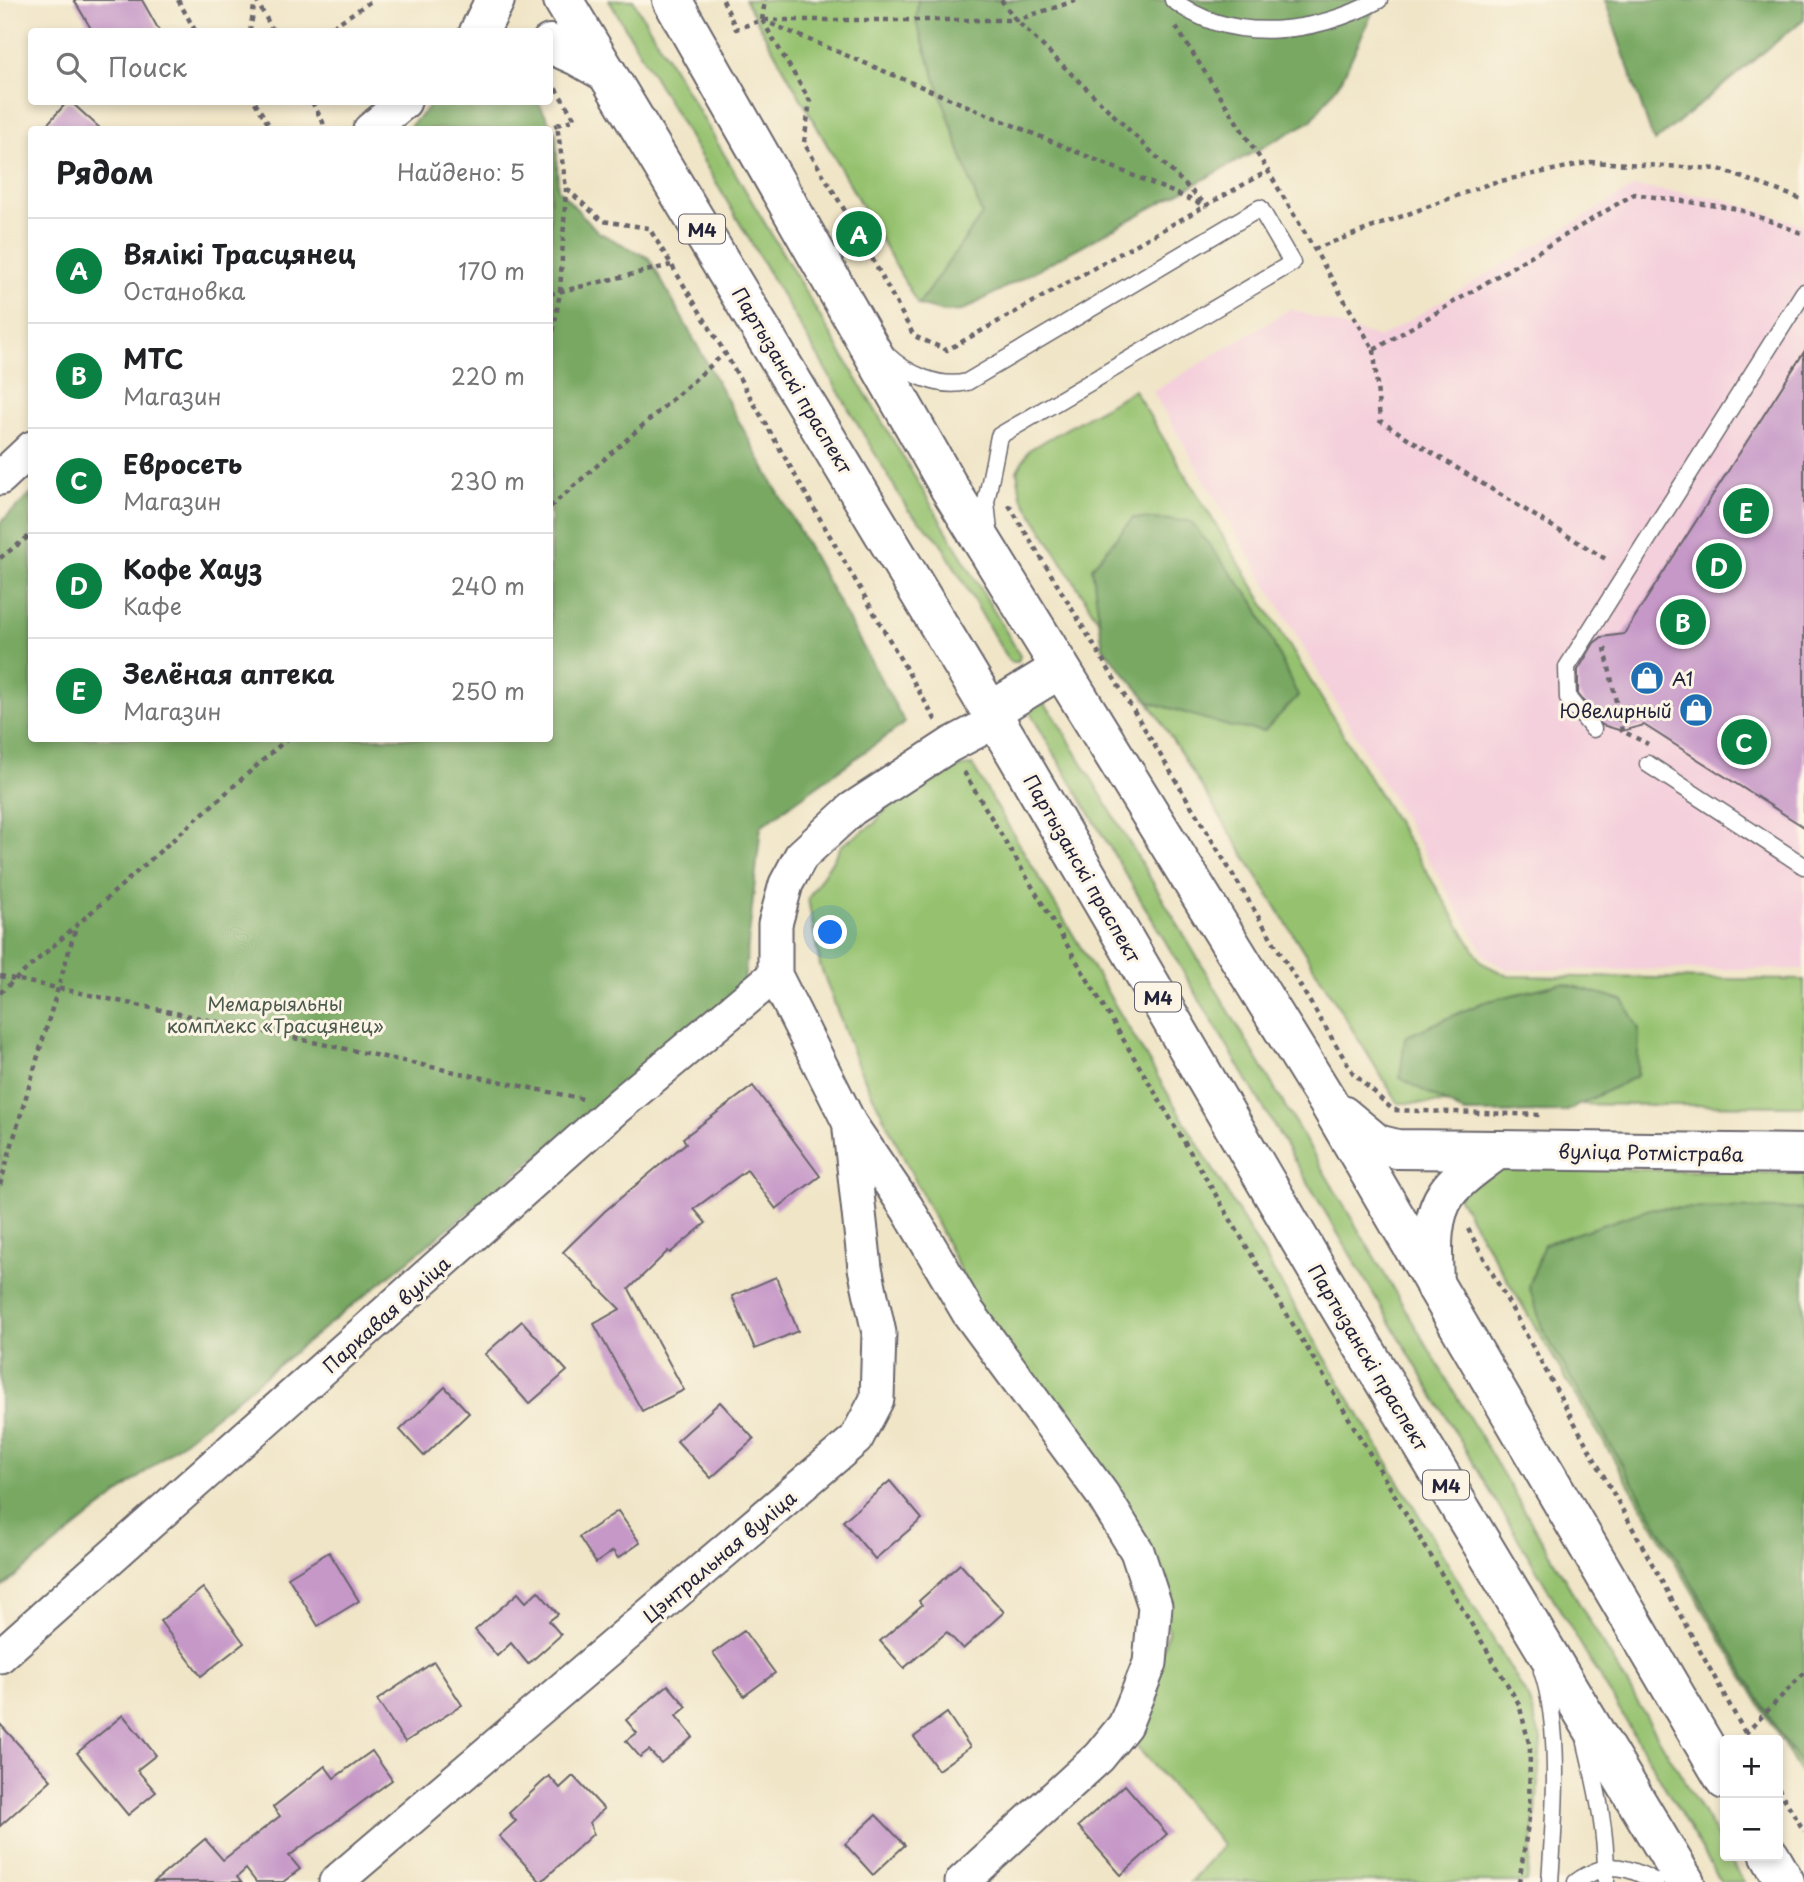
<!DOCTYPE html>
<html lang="ru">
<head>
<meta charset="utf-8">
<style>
  :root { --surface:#fff; --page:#f2f2f2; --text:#202124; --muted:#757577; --line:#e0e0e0; --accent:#0b8043 }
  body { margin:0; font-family:"Playpen Sans",sans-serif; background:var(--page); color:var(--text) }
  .controls { position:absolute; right:21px; bottom:21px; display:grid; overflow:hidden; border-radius:7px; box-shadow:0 4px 10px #0003 }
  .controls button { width:63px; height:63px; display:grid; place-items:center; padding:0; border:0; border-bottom:2px solid var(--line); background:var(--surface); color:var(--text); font:35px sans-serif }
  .you { position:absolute; left:831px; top:933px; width:24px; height:24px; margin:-18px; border:5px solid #fff; border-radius:50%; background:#1a73e8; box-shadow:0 0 0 10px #1a73e833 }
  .badge { display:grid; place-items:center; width:46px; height:46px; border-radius:50%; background:var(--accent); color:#fff; font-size:23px; font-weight:700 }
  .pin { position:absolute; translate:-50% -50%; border:4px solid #fff; box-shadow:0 2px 7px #0006 }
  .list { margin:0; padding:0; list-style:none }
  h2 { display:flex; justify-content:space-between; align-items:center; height:91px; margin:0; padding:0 28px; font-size:30px }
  h2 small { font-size:23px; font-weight:400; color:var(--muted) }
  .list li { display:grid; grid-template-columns:46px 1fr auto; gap:21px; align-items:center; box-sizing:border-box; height:105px; padding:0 28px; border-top:2px solid var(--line) }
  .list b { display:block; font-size:26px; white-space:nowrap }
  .list p { margin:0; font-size:23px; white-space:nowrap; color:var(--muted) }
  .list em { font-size:23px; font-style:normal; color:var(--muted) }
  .icon { flex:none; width:38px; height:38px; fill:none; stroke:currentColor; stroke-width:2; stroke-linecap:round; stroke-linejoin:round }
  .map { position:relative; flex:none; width:1804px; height:1882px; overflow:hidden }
  .search { position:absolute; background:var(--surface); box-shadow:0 4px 10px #0003; left:28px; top:28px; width:525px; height:77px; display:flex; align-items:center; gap:18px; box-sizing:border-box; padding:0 24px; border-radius:7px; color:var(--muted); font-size:26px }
  .panel { position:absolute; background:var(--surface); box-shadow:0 4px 10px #0003; left:28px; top:126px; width:525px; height:616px; border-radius:7px }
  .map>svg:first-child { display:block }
</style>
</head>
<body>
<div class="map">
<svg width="1804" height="1882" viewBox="0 0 1804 1882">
  <rect width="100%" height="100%" fill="#fcf5e5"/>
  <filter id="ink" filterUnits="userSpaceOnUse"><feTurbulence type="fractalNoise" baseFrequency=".0143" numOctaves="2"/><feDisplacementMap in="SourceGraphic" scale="14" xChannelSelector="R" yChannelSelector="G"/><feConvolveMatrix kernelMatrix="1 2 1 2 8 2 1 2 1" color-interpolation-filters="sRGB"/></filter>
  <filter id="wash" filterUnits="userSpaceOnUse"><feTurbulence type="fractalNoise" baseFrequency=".00686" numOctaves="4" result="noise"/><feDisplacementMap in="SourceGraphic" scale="28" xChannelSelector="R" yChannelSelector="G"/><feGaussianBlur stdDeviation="1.57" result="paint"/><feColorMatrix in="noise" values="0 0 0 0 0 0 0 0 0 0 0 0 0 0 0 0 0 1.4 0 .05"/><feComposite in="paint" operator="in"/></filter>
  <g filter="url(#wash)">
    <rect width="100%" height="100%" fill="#f0e5c7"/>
    <path fill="#f4cfdc" d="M1634,187l86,11 84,27v744l-296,1 -22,-13 -333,-565 137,-83 89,29z"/>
    <g fill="#96c270" stroke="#5c7256" stroke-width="2">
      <path d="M609,0h24l381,645 6,11 -2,6h-7l-6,-7 -66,-115 -31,-30z"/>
      <path d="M745,0h173l-2,22 66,193 -64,90z"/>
      <path d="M1134,390l348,573 26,13 296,4v126l-406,-3 -377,-607 -4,-25 12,-21z"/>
      <path d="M1032,700l11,2 12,15 670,1133v6h3l16,26h-23l-680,-1151 -13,-22z"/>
      <path d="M972,765l556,933 13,42 -5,74 -9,68h-337l33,-37 -85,-97 -2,-16 33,-103 -190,-321 -121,-242 -38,-101 -12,-66 34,-54 32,-21 18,-23 61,-32z"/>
      <path d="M1512,1166l292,8v605l-346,-582 19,-20z"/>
    </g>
    <g fill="#78a862" stroke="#4d654e" stroke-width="2">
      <path d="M918,0h449l6,11 -31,68 -31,42 -349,190 -18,1 -26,-7 64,-90 -66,-193z"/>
      <path d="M1605,0h199v19l-150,123z"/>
      <path d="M434,102h104l18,31 2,56 40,43 51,26 256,465 -144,103 -18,165 -743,598v-1066l31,-29 1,244h518v-608l-143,-1z"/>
      <path d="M1133,518l57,3 64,81 44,94 -34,35 -33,-4 -82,-25 -46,-54 -11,-81z"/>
      <path d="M1562,983l61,17 16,29 -2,47 -72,36 -100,1 -65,-35 5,-41 79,-35z"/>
      <path d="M1653,1208l151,1v559l-20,-27 -241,-411 -14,-44 15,-42z"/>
    </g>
    <g id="blocks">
      <g fill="#c698c8">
        <path d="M74,0h68l18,32h-67z"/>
        <path d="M67,102h4l31,28h-60z"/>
        <path d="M1804,352v475l-160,-102 -22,6 -20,-6 -24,-31v-24l16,-27 8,-6 22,-3z"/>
        <path d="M753,1086l67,90 -44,33 -29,-39 -53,39 12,14 -36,30 -2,-2 -39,38 55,101 -42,21 -48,-87 26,-15 -57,-57 42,-41 81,-68 -3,-5z"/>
        <path d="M776,1277l22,54 -43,18 -23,-53z"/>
        <path d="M522,1321l45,50 -38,33 -44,-50z"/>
        <path d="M445,1387l24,26 -45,43 -24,-26z"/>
        <path d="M720,1402l34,37 -43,39 -34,-37z"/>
        <path d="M890,1481l32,38 -47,40 -32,-38z"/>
        <path d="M618,1511l22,32 -22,15 -5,-7 -17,12 -17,-26z"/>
        <path d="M329,1552l30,49 -41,25 -30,-49z"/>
        <path d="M960,1564l44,48 -41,37 -16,-17 -43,36 -24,-27 42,-36 -3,-4z"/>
        <path d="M203,1588l41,55 -43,33 -41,-55z"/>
        <path d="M538,1591l20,23 -9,7 12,14 -33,29 -17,-21 -14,13 -22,-26 43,-37 8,9z"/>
        <path d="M744,1631l31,42 -31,23 -31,-43z"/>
        <path d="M434,1662l28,43 -57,37 -28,-42z"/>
        <path d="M668,1685l19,22 -11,9 17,21 -32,26 -12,-13 -9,7 -14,-16 11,-8 -11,-13z"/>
        <path d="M947,1713l23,34 -32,23 -24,-33z"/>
        <path d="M123,1715l33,40 -19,15 19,22 -28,23 -51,-62z"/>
        <path d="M0,1724l51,56 -51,46z"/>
        <path d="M372,1751l20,29 -103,76 11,13 -17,13h-27l-10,-13 -9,8 4,5h-87l51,-43 18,21 57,-44 -7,-9 52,-41 9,12z"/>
        <path d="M549,1776l11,12 13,-12 31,33 -14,13 3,12 -52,48 -42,-46 17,-15 -7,-8z"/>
        <path d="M1125,1785l42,49 -46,41 -43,-49z"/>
        <path d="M876,1815l29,30 -32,30 -28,-31z"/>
      </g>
    </g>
  </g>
  <g filter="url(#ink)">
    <use href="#blocks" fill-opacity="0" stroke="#6a666c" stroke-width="2"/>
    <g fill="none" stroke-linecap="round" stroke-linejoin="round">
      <g stroke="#6a666c" stroke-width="19">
        <g id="service">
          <path d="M1173,0c60,46 144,33 206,0"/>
          <path d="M886,354c20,20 54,35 81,28l293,-174 32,55 -293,173 -13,66 3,29"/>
          <path d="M1593,729l-25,-31 -1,-31 237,-375"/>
          <path d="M1648,764l156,102"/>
          <path d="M1542,1671c20,58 12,149 8,211"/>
          <path d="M1586,1743c11,46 21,91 20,139"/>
          <path d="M1576,1882c31,-21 48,-18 80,0"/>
        </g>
      </g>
      <g stroke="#6a666c" stroke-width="37">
        <g id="minor">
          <path d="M370,130l34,-28"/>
          <path d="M0,478l32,-30"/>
          <path d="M0,1656l618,-550 157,-131"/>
          <path d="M336,1882l520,-443 21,-40 2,-66 -14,-65 -15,-138"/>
          <path d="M962,1882l137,-125 26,-32 25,-62 5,-57 -18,-55 -35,-57 -134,-182 -61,-104 -57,-84 -75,-149v-51l11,-40 15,-28 51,-47 98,-64 46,-24"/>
        </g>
      </g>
      <g stroke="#6a666c" stroke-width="42">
        <path id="tertiary" d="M1497,1150l307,4"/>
      </g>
      <g stroke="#6a666c" stroke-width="42">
        <g id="trunk">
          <path d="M563,0l452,752 304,521 366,609"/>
          <path d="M672,0l278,489 378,613 397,678"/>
          <path d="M479,32l16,-32"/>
          <path d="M550,44l27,12 30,17"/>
          <path d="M991,711l69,-42"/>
          <path d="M1342,1115l35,29 20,5 100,1"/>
          <path d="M1434,1284c-1,-29 -5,-66 13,-91 12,-17 34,-30 50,-43"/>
          <path d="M1770,1856l15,26"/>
        </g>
      </g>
      <g stroke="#6a666c" stroke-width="4.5" stroke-dasharray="5 5" stroke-linecap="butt">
        <path d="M178,0l18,32"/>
        <path d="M256,0l18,32"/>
        <path d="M723,0l13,29 26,-9 48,81 -6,42 55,91 55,102 33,14 321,-179 106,179 260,-156 104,15 66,25"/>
        <path d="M1001,0l15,20 188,183"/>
        <path d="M762,20l444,186"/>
        <path d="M762,20l3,-20"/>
        <path d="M764,20h252l62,-20"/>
        <path d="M1176,27l92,144"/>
        <path d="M250,32l5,-32"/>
        <path d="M324,32l49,-32"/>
        <path d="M550,80l25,39 -18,6 9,63 36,33 47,7 76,125 211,368"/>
        <path d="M255,102l17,28"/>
        <path d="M312,102l11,20 1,8"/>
        <path d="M545,130l12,-5"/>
        <path d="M845,242l14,-8"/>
        <path d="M1314,249l177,-66 100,-21 128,7 85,31"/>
        <path d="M550,294l121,-29"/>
        <path d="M1374,350l6,71 229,140"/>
        <path d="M550,351l10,-59 6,-104"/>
        <path d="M1009,505l344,568 40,37 148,5"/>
        <path d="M550,507l175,-154"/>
        <path d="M0,558l32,-24"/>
        <path d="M1605,648l17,83 26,13"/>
        <path d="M964,772l555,932 11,43 -1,71 -10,64"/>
        <path d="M0,976l583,123"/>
        <path d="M0,993l288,-255"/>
        <path d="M0,1185l76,-258"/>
        <path d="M1468,1229l281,511"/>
        <path d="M1745,1734l59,-61"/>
        <path d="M1778,1788l26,43"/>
      </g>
      <use href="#service" stroke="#fff" stroke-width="16"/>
      <use href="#minor" stroke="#fff" stroke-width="33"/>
      <use href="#tertiary" stroke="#fff" stroke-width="38"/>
      <use href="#trunk" stroke="#fff" stroke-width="38"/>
    </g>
  </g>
  <defs>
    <g id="shop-disc" transform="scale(1.75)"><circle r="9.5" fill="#1f6fb2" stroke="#fcf5e5"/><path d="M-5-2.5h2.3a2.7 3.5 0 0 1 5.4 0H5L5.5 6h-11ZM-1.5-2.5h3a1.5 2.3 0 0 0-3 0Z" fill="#fff"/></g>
  </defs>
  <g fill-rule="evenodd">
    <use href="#shop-disc" x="1647" y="678"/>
    <use href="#shop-disc" x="1696" y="710"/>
  </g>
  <g text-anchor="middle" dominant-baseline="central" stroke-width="6" stroke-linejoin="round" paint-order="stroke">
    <g fill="#fcf5e5" stroke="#63616e" stroke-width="2">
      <rect x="679" y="214.5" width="46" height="29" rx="5"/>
      <rect x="1135" y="982.5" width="46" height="29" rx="5"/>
      <rect x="1423" y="1470.5" width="46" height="29" rx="5"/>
    </g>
    <g font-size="18" font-weight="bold" fill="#22223b">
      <text x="702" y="229">М4</text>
      <text x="1158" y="997">М4</text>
      <text x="1446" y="1485">М4</text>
    </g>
    <g font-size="19" fill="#22223b" stroke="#fcf5e5">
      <text transform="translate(793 380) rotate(59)">Партызанскі праспект</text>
      <text transform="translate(1083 868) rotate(60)">Партызанскі праспект</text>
      <text transform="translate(1651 1152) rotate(1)">вуліца Ротмістрава</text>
      <text transform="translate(386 1314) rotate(-42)">Паркавая вуліца</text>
      <text transform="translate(1369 1357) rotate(59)">Партызанскі праспект</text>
      <text transform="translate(719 1556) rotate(-40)">Цэнтральная вуліца</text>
    </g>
    <g font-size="19" fill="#22223b" stroke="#fcf5e5" text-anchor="start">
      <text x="1672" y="678">A1</text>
      <text x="1672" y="710" text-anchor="end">Ювелирный</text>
    </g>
    <g font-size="19" fill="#4b5a4e" stroke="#fcf5e5">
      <text x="275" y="1003">Мемарыяльны<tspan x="275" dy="22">комплекс «Трасцянец»</tspan></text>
    </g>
  </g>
</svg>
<div class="controls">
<button>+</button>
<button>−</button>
</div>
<div class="you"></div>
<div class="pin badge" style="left:859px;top:234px">A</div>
<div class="pin badge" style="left:1683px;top:622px">B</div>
<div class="pin badge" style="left:1744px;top:742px">C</div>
<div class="pin badge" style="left:1719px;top:566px">D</div>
<div class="pin badge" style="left:1746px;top:511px">E</div>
<div class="search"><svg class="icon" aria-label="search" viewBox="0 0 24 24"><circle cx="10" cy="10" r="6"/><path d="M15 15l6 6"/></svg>Поиск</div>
<section class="panel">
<h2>Рядом<small>Найдено: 5</small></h2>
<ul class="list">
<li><span class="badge">A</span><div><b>Вялікі Трасцянец</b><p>Остановка</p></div><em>170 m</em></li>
<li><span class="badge">B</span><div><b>МТС</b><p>Магазин</p></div><em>220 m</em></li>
<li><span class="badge">C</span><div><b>Евросеть</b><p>Магазин</p></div><em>230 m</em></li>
<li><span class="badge">D</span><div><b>Кофе Хауз</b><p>Кафе</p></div><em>240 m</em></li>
<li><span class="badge">E</span><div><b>Зелёная аптека</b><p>Магазин</p></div><em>250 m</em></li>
</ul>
</section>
</div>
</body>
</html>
